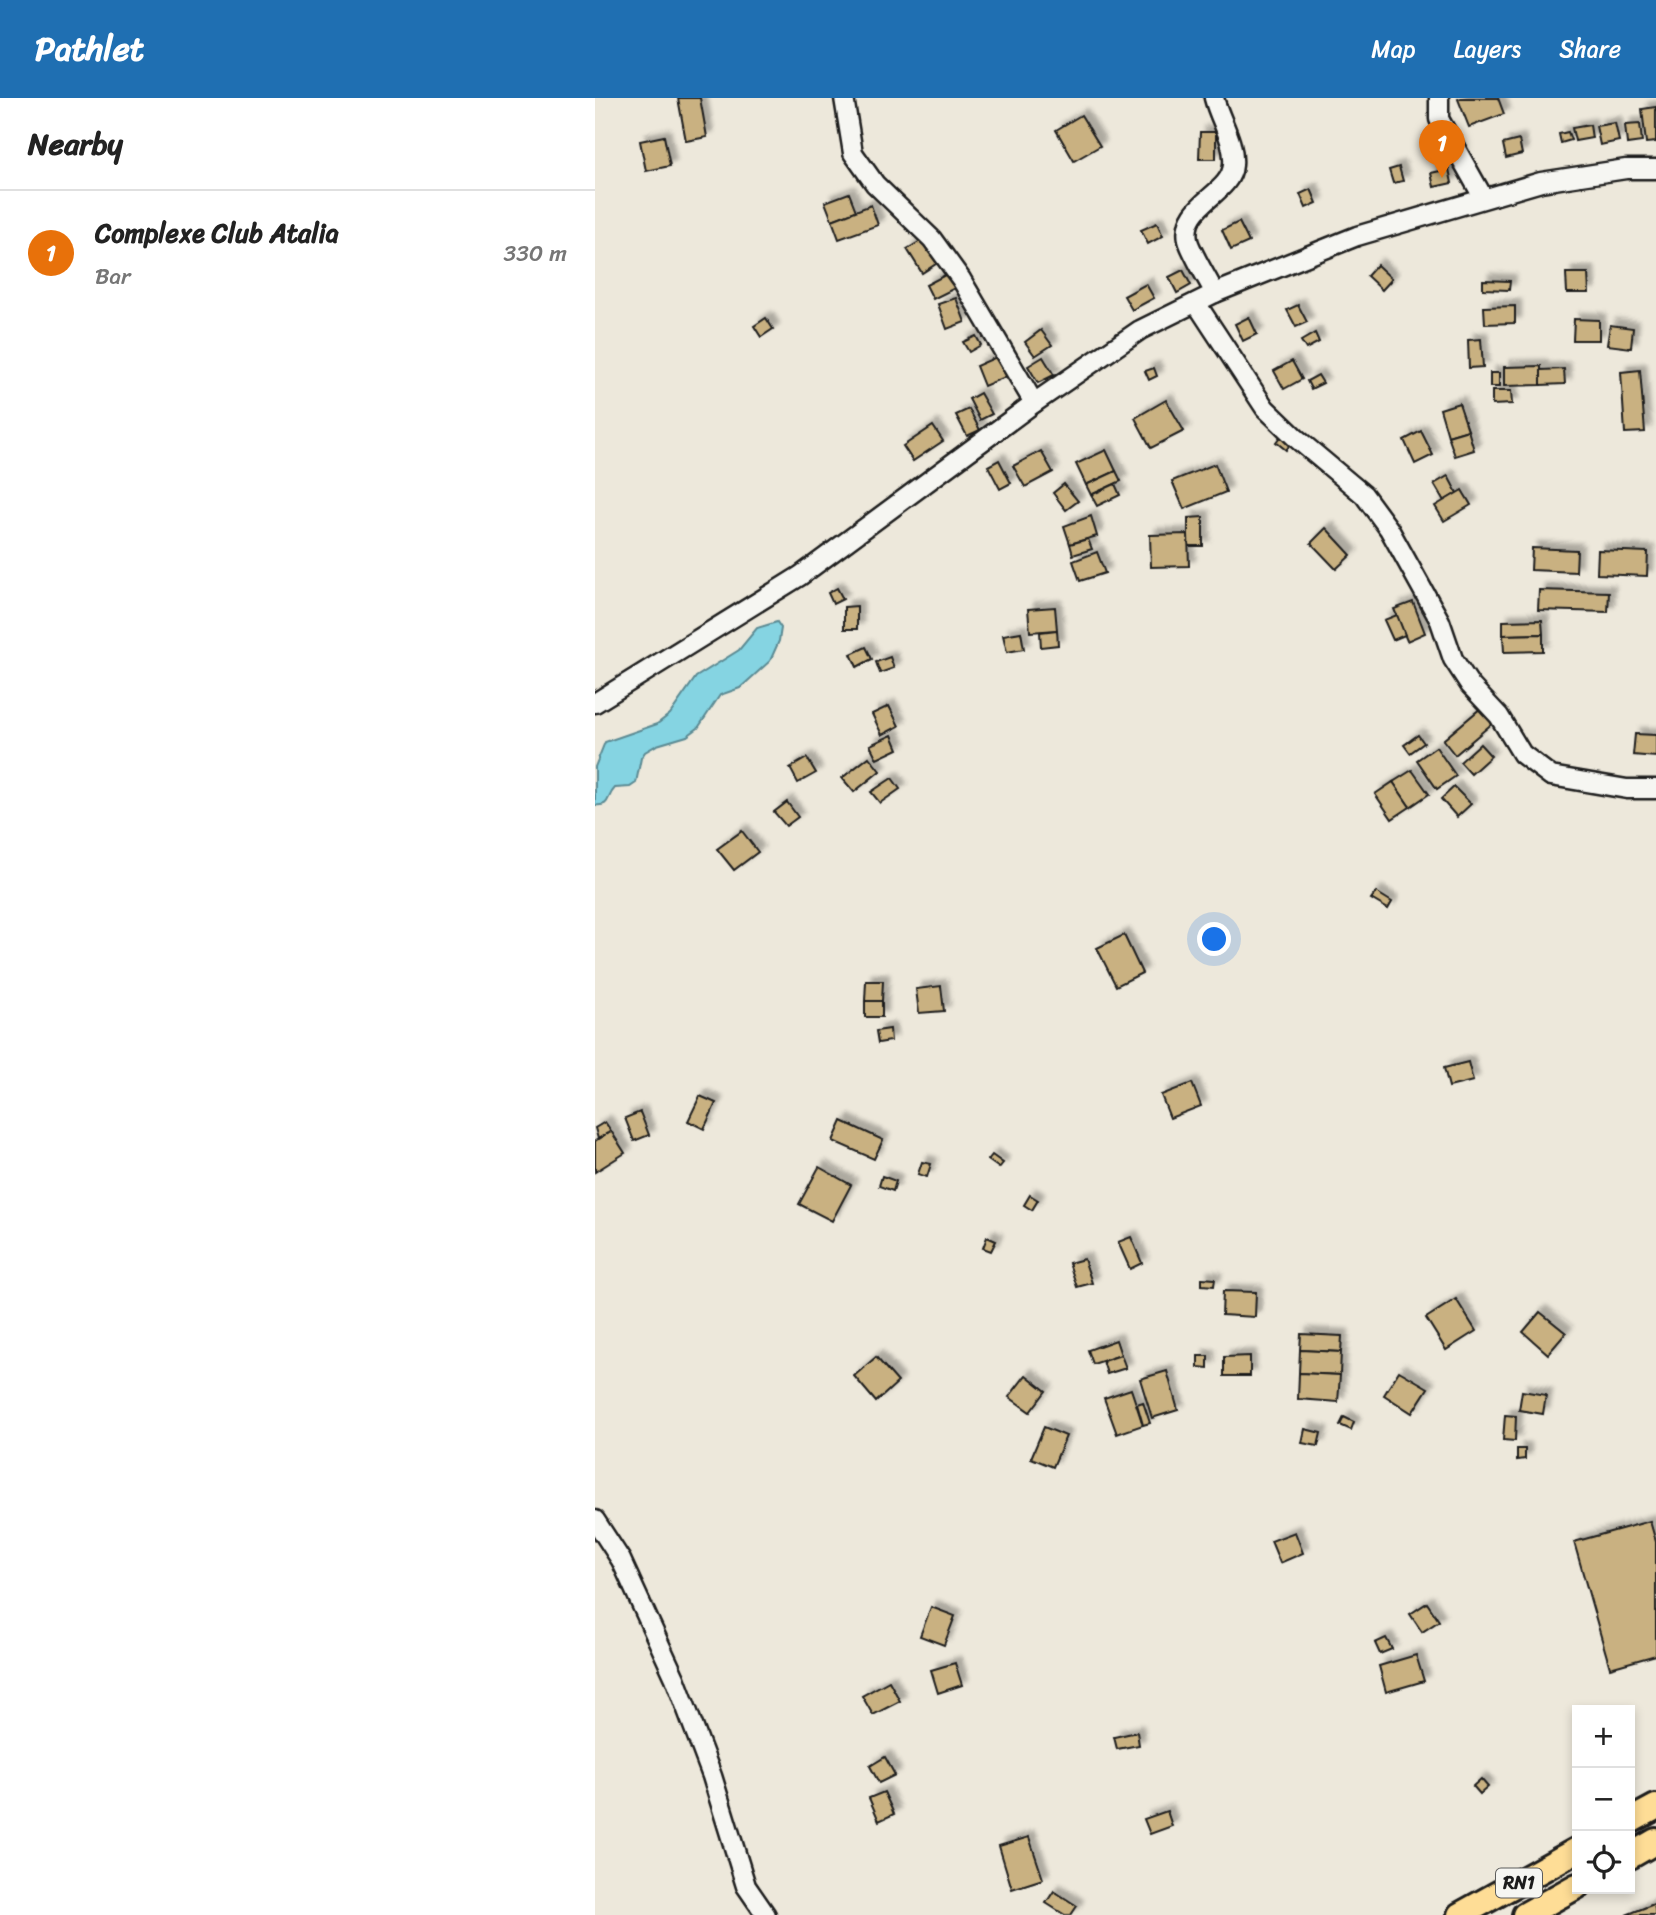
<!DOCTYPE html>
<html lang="en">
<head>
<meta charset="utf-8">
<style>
  :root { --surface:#fff; --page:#f2f2f2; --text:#222; --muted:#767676; --line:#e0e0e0; --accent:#1f6fb2 }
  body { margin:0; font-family:Sriracha,sans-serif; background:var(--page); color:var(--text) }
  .controls { position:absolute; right:21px; bottom:21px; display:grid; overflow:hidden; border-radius:0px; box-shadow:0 4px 10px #0003 }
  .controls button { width:63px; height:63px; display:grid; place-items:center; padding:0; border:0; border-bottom:2px solid var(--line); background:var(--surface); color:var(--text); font:35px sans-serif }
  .you { position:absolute; left:620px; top:842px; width:24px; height:24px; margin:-18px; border:5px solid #fff; border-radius:50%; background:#1a73e8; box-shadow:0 0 0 10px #1a73e833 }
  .badge { display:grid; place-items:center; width:46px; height:46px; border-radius:50%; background:var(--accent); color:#fff; font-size:23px; font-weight:700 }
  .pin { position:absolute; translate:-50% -58px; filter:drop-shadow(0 2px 4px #0008) }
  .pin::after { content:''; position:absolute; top:37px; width:24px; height:21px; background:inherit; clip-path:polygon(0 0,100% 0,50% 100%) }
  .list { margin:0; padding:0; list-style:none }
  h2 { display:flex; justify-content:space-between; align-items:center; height:91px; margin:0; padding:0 28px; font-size:30px }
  h2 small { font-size:23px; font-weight:400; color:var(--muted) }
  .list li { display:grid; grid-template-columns:46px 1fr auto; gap:21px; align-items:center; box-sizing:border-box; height:126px; padding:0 28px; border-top:2px solid var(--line) }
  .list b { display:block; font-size:26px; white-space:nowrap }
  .list p { margin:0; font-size:23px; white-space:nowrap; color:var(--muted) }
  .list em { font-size:23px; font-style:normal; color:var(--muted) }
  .icon { flex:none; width:38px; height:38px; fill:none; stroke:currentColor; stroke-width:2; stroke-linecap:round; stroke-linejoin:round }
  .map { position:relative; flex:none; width:1061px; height:1817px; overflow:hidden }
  header { display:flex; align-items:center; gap:42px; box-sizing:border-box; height:98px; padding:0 35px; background:var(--accent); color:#fff }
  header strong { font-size:33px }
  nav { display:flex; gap:38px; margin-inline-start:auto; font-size:24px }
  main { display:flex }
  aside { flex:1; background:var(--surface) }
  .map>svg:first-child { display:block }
</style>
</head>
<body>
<header>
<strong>Pathlet</strong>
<nav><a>Map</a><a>Layers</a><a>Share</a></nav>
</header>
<main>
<aside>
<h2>Nearby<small></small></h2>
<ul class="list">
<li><span class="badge" style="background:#e8710a">1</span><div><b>Complexe Club Atalia</b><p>Bar</p></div><em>330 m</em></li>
</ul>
</aside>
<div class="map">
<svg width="1061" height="1817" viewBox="0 0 1061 1817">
  <defs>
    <filter id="shadow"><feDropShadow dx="6" dy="-6" stdDeviation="2" flood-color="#0004"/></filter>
  </defs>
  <rect width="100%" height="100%" fill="#ede8db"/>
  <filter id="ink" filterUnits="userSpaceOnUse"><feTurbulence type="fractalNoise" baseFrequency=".0143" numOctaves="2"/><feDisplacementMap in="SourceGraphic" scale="14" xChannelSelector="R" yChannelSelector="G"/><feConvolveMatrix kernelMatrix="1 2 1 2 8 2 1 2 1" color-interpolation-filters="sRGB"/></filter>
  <g filter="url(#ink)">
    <path fill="#85d4e2" stroke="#5b8a93" stroke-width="2" d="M182,524l4,6 -2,13 -9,20 -30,27 -20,7 -22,33 -11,8 -30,9 -12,7 -4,6 -5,25 -6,4 -15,1c-9,9 -4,19 -20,17v-38l10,-25 52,-18 13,-10 26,-37 43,-27 18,-22z"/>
    <g fill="#c9b181" stroke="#1c1c1c" stroke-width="2" filter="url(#shadow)">
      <path d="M83,0h22l7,39 -21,4z"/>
      <path d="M866,0h37l6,16 -35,13 -11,-28z"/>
      <path d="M1061,9v35l-10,1 -4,-34z"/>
      <path d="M486,17l19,31 -26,15 -18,-31z"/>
      <path d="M1020,25l4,18 -19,4 -4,-19z"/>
      <path d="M1045,26l2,18 -15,2 -2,-19z"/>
      <path d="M995,27l2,13 -17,3 -3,-13z"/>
      <path d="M605,34h16v27h-17z"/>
      <path d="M973,34l3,8 -10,3 -2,-9z"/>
      <path d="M69,38l6,30 -24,5 -6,-30z"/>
      <path d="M924,42l3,14 -16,4 -3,-14z"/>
      <path d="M804,69l4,14 -10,2 -4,-13z"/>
      <path d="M854,71l3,14 -18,4 -3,-14z"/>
      <path d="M716,91l6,14 -11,5 -6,-14z"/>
      <path d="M254,95l7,18 -24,9 -7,-18z"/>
      <path d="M276,107l7,20 -39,14 -7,-19z"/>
      <path d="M644,124l10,20 -18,8 -9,-20z"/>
      <path d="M562,125l6,13 -15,8 -7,-14z"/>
      <path d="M329,141l15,23 -17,11 -15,-24z"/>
      <path d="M782,167l15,14 -10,11 -15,-14z"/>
      <path d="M588,172l8,15 -14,8 -8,-16z"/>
      <path d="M971,175h22l1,20h-22z"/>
      <path d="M352,176l8,14 -22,11 -7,-14z"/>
      <path d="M888,182l27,1 -1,9 -26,-1z"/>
      <path d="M551,186l8,14 -22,12 -8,-14z"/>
      <path d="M361,200l9,24 -18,7 -9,-25z"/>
      <path d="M703,207l9,17 -11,5 -9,-17z"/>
      <path d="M920,208v17l-30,1 -1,-17z"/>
      <path d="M654,219l8,17 -14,7 -8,-17z"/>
      <path d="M171,220l7,11 -12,8 -7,-11z"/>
      <path d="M979,221l25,1v20h-26z"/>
      <path d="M1015,227l23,3 -2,20 -24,-3z"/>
      <path d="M446,232l11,15 -17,11 -10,-14z"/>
      <path d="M720,235l4,9 -13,7 -5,-8z"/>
      <path d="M381,238l5,9 -12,7 -6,-10z"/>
      <path d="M886,241l2,28 -14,1 -1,-28z"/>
      <path d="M406,257l9,20 -26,11 -8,-20z"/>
      <path d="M448,259l11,18 -16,8 -10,-17z"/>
      <path d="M697,263l10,18 -18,10 -10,-18z"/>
      <path d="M946,268v19l-37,1v-19z"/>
      <path d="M559,270l3,8 -8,4 -4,-9z"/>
      <path d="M969,271l1,15 -24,1v-15z"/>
      <path d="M1045,272l5,62 -20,1 -4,-61z"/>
      <rect x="895" y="275" width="9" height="14"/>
      <path d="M723,277l5,8 -12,6 -4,-8z"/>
      <path d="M897,293h19l1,13 -20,1z"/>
      <path d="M385,295l12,21 -12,6 -11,-21z"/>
      <path d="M571,302l18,31 -33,17 -16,-30z"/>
      <path d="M864,305l9,27 -20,6 -8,-27z"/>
      <path d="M374,311l11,21 -13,6 -11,-21z"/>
      <path d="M338,328l10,15 -30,20 -10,-15z"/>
      <path d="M873,332l6,20 -19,6 -7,-20z"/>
      <path d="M826,333l12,24 -18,9 -11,-24z"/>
      <path d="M687,336l10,8 -6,8 -10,-8z"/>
      <path d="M511,352l10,21 -30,14 -10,-21z"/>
      <path d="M446,353l12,21 -28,15 -12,-21z"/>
      <path d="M404,362l12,23 -11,6 -12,-23z"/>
      <path d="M620,366l11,28 -42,17 -12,-28z"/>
      <path d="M521,373l5,10 -30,14 -5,-10z"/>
      <path d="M853,378l9,17 -13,8 -10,-17z"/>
      <path d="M469,386l14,17 -12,9 -13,-17z"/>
      <path d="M520,386l5,11 -23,11 -6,-11z"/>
      <path d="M867,392l9,15 -27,16 -9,-15z"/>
      <path d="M496,418l6,20 -27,8 -6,-18z"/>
      <path d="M608,419v29h-15v-28z"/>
      <path d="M731,430l25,27 -15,14 -25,-26z"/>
      <path d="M593,436l1,32 -38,1 -1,-32z"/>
      <path d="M493,441l4,10 -19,6 -3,-11z"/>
      <path d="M937,450l45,2 -1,22 -45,-2z"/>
      <path d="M1003,452l50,2 -1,24 -50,-2z"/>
      <path d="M502,454l8,21 -25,8 -7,-20z"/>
      <path d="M242,490l6,11 -10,5 -5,-11z"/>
      <path d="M944,492l70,2 -1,20 -70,-2z"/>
      <path d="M818,504l12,31 -18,8 -13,-32z"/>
      <path d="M262,508v23h-13v-22z"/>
      <path d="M460,509l2,23 -27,2 -2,-23z"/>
      <path d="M802,517l8,20 -12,5 -9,-20z"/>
      <path d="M947,522l1,14 -40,1v-14z"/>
      <path d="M462,532l1,15 -17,2 -1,-15z"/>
      <path d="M426,534l3,17 -17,3 -4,-17z"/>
      <path d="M948,536v17l-39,1 -1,-17z"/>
      <path d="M271,549l6,12 -15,8 -6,-13z"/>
      <path d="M295,559l4,11 -14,5 -4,-11z"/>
      <path d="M294,608l10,20 -17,9 -10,-21z"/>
      <path d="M886,610l13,14 -39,33 -12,-15z"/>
      <path d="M1040,636l21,1v22l-23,-2z"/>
      <path d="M297,637l6,14 -21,10 -7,-14z"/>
      <path d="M823,637l6,8 -14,10 -6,-8z"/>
      <path d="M885,646l11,12 -20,18 -11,-12z"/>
      <path d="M841,649l20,29 -19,13 -20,-29z"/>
      <path d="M274,659l11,14 -26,21 -12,-14z"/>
      <path d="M212,660l9,15 -18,10 -8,-15z"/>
      <path d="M817,672l17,24 -19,13 -17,-25z"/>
      <path d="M297,680l8,11 -20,14 -9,-11z"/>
      <path d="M798,684l17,25 -18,12 -17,-25z"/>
      <path d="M859,689l17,17 -14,13 -16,-18z"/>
      <path d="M192,704l11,15 -12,9 -12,-14z"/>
      <path d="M147,733l16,21 -24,18 -17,-21z"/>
      <path d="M781,794l16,10 -4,7 -17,-10z"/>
      <path d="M529,837l18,38 -26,13 -19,-38z"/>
      <path d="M271,883h17l-1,20h-17z"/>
      <path d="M346,888l3,25 -25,2 -3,-24z"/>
      <rect x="270" y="903" width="17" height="16"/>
      <path d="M295,931l1,12 -13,2 -2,-12z"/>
      <path d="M873,964l5,19 -24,6 -5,-19z"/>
      <path d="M597,985l9,23 -31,12 -9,-23z"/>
      <path d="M105,998l16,7 -12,26 -16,-8z"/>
      <path d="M45,1014l9,23 -15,6 -9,-23z"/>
      <path d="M247,1023l41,19 -9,19 -41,-18z"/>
      <path d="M10,1024l6,9 -13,8 -3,-11z"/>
      <path d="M16,1033l14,22 -30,19v-31z"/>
      <path d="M397,1057l11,8 -4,5 -11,-8z"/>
      <path d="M327,1064l9,2 -4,13 -9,-3z"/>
      <path d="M224,1069l32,18 -19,36 -33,-17z"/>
      <path d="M287,1078l14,5 -3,10 -14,-5z"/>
      <path d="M435,1097l8,5 -6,10 -8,-5z"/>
      <path d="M392,1139l9,4 -5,10 -8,-3z"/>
      <path d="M536,1139l11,26 -12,6 -12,-27z"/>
      <path d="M489,1161l8,24 -15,4 -8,-24z"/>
      <path d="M607,1180l13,1 -1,7 -12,-1z"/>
      <path d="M628,1193l33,1 -1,25 -33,-2z"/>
      <path d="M861,1201l20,32 -30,19 -20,-32z"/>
      <path d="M945,1214l26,21 -18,21 -25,-22z"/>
      <path d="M706,1236l41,2 -1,16 -41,-2z"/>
      <path d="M521,1242l5,15 -28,9 -5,-14z"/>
      <path d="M705,1252l41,2 -1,23 -41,-2z"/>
      <path d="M526,1257l5,13 -19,6 -4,-13z"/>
      <path d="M603,1258h10v12l-10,-1z"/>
      <path d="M655,1258v20h-26v-19z"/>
      <path d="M281,1259l22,25 -22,20 -22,-26z"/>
      <path d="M572,1273l11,39 -26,8 -12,-39z"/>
      <path d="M804,1273l29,17 -16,25 -28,-18z"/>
      <path d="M704,1275l41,2 -2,27 -40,-3z"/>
      <path d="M431,1277l20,16 -16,21 -21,-15z"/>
      <path d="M536,1291l12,36 -26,9 -13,-36z"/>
      <path d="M927,1293l24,4 -3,19 -24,-4z"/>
      <path d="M548,1304l7,21 -7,2 -6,-21z"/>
      <path d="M910,1317l11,1 -1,25 -12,-1z"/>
      <path d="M749,1319l10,5 -3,8 -11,-5z"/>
      <path d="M449,1329l22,9 -13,31 -22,-9z"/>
      <path d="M710,1331l16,4 -3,13 -16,-3z"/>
      <path d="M922,1351h8v10l-8,1z"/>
      <path d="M1055,1423l6,21v113l-46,13 -36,-126z"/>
      <path d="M700,1434l8,21 -23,10 -9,-22z"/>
      <path d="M832,1505l12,18 -17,11 -12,-18z"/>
      <path d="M336,1509l24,9 -11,29 -24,-9z"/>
      <path d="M791,1540l6,11 -12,5 -5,-11z"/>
      <path d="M821,1557l8,26 -38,11 -7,-26z"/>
      <path d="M360,1565l7,22 -24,8 -7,-23z"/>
      <path d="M294,1583l11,20 -27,14 -11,-19z"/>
      <path d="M542,1634l2,13 -22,4 -3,-12z"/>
      <path d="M290,1659l10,18 -16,8 -9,-17z"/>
      <path d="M886,1681l7,8 -8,7 -7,-8z"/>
      <path d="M289,1694l10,22 -15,7 -10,-23z"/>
      <path d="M572,1713l5,15 -22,8 -6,-15z"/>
      <path d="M434,1739l14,42 -31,10 -13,-43z"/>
      <path d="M459,1793l23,15 -6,9h-6l-19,-12z"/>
      <path d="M1059,1806l2,11h-30z"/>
    </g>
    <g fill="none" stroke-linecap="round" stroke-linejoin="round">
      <g stroke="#1c1c1c" stroke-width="23">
        <g id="minor">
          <path d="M249,0l9,55 22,31 57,55 29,40 73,124"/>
          <path d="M619,0c6,23 21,43 19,67 -2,30 -52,38 -45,75 2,10 21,42 27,53"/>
          <path d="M844,0v21l44,78"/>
          <path d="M601,205l69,105 31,30 68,57 25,34 51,92 13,38 17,26 29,31 23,38 29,22 76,13h29"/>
          <path d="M0,605l205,-127 234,-173 106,-73 75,-37 142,-57 184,-54 85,-13h30"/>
          <path d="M0,1422l26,40 54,118 37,98 34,110 20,29"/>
        </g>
      </g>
      <g stroke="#1c1c1c" stroke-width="30">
        <g id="highway">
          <path d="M1035,1723l26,-14"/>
          <path d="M1035,1758l26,-15"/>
          <path d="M865,1817l117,-65"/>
          <path d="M930,1817l52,-29"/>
        </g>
      </g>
      <use href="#minor" stroke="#f6f6f2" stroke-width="18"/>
      <use href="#highway" stroke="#fedd96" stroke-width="24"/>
    </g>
  </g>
  <g text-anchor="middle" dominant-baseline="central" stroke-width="5" stroke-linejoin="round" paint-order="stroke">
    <rect fill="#f6f6f2" stroke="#5d5d5c" stroke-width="2" x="901" y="1770.5" width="46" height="29" rx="5"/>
    <g font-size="18" font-weight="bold" fill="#1c1c1c">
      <text x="924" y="1785">RN1</text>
    </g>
  </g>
</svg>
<div class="controls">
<button>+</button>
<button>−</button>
<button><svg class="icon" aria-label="locate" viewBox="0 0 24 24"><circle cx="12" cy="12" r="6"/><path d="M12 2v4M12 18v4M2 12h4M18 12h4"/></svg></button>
</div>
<div class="you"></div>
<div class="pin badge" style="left:847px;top:80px;background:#e8710a">1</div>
</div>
</main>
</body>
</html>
